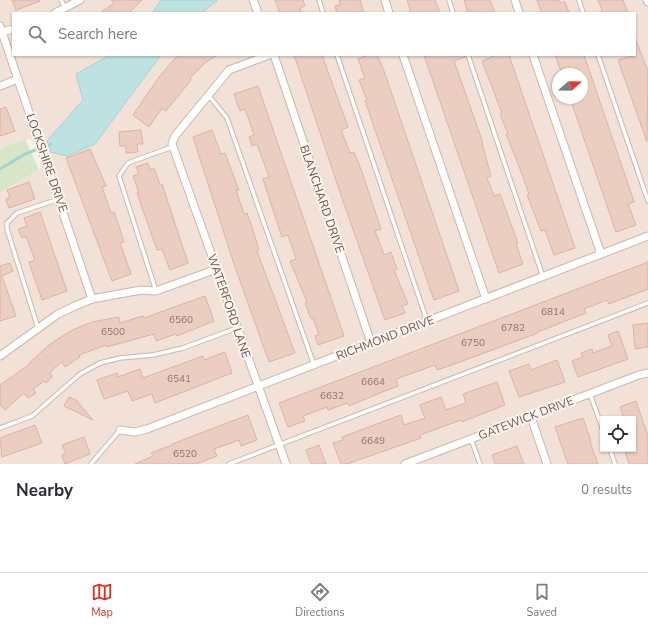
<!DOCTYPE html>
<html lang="en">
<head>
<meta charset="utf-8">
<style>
  :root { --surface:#fff; --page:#f7f7f7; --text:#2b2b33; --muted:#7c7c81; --line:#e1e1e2; --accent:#d93025 }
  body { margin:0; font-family:"Nunito Sans",sans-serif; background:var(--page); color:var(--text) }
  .controls { position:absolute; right:12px; bottom:12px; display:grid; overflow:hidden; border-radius:0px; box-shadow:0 1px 3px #0004 }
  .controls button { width:36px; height:36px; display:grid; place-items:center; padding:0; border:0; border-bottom:1px solid var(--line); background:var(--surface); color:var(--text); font:20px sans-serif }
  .compass { position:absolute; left:552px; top:68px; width:36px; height:36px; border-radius:50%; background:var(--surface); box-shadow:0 1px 3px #0004; rotate:70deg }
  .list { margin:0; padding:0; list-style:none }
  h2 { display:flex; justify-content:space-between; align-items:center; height:52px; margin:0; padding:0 16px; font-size:17px }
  h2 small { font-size:13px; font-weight:400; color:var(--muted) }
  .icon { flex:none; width:22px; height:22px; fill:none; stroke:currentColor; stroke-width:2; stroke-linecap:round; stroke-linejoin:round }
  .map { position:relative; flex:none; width:648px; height:464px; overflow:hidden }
  .search { position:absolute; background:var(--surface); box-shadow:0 1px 3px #0004; left:12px; right:12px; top:12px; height:44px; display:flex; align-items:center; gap:10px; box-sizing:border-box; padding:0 14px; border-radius:0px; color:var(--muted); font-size:15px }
  .sheet { height:108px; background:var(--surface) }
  nav { display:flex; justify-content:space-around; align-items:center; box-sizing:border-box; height:56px; border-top:1px solid var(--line); background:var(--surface); font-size:11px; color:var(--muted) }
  nav a { display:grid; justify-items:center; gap:2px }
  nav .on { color:var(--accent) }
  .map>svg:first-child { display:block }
</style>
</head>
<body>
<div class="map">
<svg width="648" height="464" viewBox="0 0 648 464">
  <rect width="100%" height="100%" fill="#faf0e8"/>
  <g fill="#f1e1d7" fill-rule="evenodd">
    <path d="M0,0h161l-9,13h-139v42h97l-27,45 -36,41 -22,-2 -25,10z"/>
    <path d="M216,0h432v464h-648v-272l39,-22 11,-18 17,4 28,-12 66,-89h474v-42h-434l16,-11zM558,74h24v24h-24zM603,419h30v30h-30z"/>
  </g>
  <path fill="#d8e6c8" d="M25,139l14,31 -39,22v-43z"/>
  <g fill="#bee2e1" stroke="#a6d2d2">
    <path d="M161,0h55l1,1 -16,12h-49z"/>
    <path d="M110,55h51l-66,89 -28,12 -17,-4 -3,-11 36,-41 -7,-26z"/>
  </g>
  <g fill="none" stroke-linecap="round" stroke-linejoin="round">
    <path stroke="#a6d2d2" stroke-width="3" d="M0,169l25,-15 26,-10"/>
  </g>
  <g fill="#eccdc2" stroke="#ddb2a5">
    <path d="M12,0h27l1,1 -24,9z"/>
    <path d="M111,0h31l-13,13h-29l14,-10z"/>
    <path d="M275,0h28l2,6 -5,2 1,5h-21z"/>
    <path d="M339,0h21l4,13h-27l-2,-7 6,-2z"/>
    <path d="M407,0h28l5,13h-29z"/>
    <path d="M464,0h26l5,13h-27z"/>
    <path d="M537,0h22l2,3 4,-1 4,11h-27z"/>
    <path d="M598,0h25l5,13h-25z"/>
    <path d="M635,38l13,33 -1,71 -29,-82 17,-5z"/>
    <path d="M178,55h39l-12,8 -15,15 1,2 -25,31 -4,-3 -13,19 -16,-12 26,-38z"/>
    <path d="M294,55h28l26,72 -7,3 9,23 4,-1 8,20 19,57 -6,2 9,24 7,-3 6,17 -3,1 14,34 -6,2 3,7 -20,7 -42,-119z"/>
    <path d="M368,55h9l7,16 75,220 -25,9 -69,-199 2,-1 -8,-20 6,-2 -7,-19z"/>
    <path d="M424,55h41v2l-11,4 29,82h-1l9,33 -4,2 7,18 6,-2 18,49 -2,1 7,20 -24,9z"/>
    <path d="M491,55h18l66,193 -21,7 -9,-25 -4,1 -14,-36 2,-1 -7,-20 -16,-40h2l-8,-20 2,-1 -20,-52 10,-4z"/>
    <path d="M555,55h29l43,126 7,21 -6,2 8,21 -20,7 -46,-134h12v-24h-20z"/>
    <path d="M258,86l86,250 -26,9 -3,-9 4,-1 -6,-17 -2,1 -6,-16 2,-1 -17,-41 6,-2 -8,-24 -6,2 -19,-58 6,-2 -12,-33 -5,2 -3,-9 5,-2 -9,-26 -5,2 -6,-17z"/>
    <path d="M6,107l9,24 -15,5v-27z"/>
    <path d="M141,130l2,14h-6l1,8 -12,1v-7h-6l-1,-14z"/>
    <path d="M212,130l9,24 4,-1 10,27 4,10h-3l8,24 3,-1 6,17 6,20 -2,1 38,102 -26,9 -35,-98 -41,-127z"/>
    <path d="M90,149l16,37 -4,1 9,26 3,-1 6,17 4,13 -4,1 11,31 -19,7 -46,-123z"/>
    <path d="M148,163l2,7 4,-2 6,17 2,-1 26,79 -18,7 -8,-21 -5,1 -20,-57h2l-6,-17 6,-2 -3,-7z"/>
    <path d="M29,182l6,17 -26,9 -3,-9 4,-2 -3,-7z"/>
    <path d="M40,212l27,79 -25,9 -13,-38 6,-2 -9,-24 -4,2 -4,-9 9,-3 -3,-8z"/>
    <path d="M648,262v27l-39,15 -2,-4 -23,9 2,4 -48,19v1l-89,33 -12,4 -2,-5 -39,14 2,7 -13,5 -36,15 -1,-3 -20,7 -1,-3 -24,9 2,5 -17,6 -9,-24z"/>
    <path d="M10,263l3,8 -11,5 14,40 -16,5v-55z"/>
    <path d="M205,296l9,25 -37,15 -1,-2 -20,7 -2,-7 -47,13 -1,-2 -27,10 1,2 -15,10 -3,-5 -12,10 2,5 -6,6 -2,-2 -11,8 3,4 -8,5 -4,-5 -19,17 -5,-5v-20l30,-21 -1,-1 21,-19 22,-14 20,-8 27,-5 1,6 23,-7 1,2z"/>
    <path d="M648,323v24l-13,2 -2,-24z"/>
    <path d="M618,331l10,28 -50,18 -6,-16 11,-4 -2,-4 11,-4 1,4 19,-7 -4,-11z"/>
    <path d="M225,352l7,21 -77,30 -3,-9 -20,7 -4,-10 -24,8 -7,-19 20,-7 1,4 22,-8 3,9 60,-22 1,4z"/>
    <path d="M557,360l8,22 -46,15 -10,-26 20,-7 2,6z"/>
    <path d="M497,382l8,23 -43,17 -1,-2 -41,15 1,3 -54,19 -20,7h-6l-8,-21 10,-3 -1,-3 59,-22 3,10 21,-7 -5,-13 21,-8 5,13 20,-7 -3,-9z"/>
    <path d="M69,397l7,3 17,20 -29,-14z"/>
    <path d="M636,401l12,35v28h-19l-5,-15h9v-30h-9l-4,-12z"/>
    <path d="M248,415l9,25 -16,6 -2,-6 -25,9 3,7 -21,8h-61l18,-8 -2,-3 21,-8v-1z"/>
    <path d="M583,418l8,23 -1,1 8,22h-30l-13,-37z"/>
    <path d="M35,425l7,18 -40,14 -2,-19z"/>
    <path d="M84,437l6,17 -25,10 -3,-9 4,-2 -4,-8z"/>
    <path d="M319,445l7,19h-15l-5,-14z"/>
    <path d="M517,446l7,18h-29l-3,-9z"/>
  </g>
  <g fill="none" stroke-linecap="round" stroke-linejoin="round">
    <g stroke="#cbb7af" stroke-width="5.5">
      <g id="lane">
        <path d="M61,0l4,8"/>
        <path d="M319,0l4,13"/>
        <path d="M449,0l4,13"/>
        <path d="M579,0l4,13"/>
        <path d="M337,55l90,266"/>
        <path d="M468,55l75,222"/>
        <path d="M598,55l50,146"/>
        <path d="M209,96l18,22 87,247"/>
        <path d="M156,291l-37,-115 9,-13 44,-16"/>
        <path d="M38,328l-31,-99v-6l10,-10 42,-14"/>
        <path d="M590,394l13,36"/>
        <path d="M0,428l32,-12 48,-42 20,-11 20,-5 33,-3 30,-7 54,-20"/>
        <path d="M471,439l9,25"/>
        <path d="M610,449l5,15"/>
        <path d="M91,464l29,-34"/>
        <path d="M229,464l419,-161"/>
      </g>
    </g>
    <g stroke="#cbb7af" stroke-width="9">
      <g id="street">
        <path d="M253,0l5,13"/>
        <path d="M385,0l4,13"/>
        <path d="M515,0l4,13"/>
        <path d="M647,0l1,2"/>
        <path d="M55,13l25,-13"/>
        <path d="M0,26l92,273"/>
        <path d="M2,32l11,-3"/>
        <path d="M269,55l-40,15 -54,66 -3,8 114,320"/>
        <path d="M274,55l97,288"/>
        <path d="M403,55l83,244"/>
        <path d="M533,55l68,199"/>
        <path d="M0,86l18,-7"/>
        <path d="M0,356l58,-42 17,-8 17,-7 49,-9 15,1 61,-22"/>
        <path d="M531,417l16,47"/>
        <path d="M120,430l15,2 12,-3 501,-193"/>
        <path d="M405,464l234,-89 9,-2"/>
      </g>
    </g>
    <use href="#lane" stroke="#fff" stroke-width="3.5"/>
    <use href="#street" stroke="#fff" stroke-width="7"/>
  </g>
  <g text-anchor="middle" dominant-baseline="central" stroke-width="4" stroke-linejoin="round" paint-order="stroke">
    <g font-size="10" fill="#90746c">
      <text x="553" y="312">6814</text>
      <text x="181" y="320">6560</text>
      <text x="513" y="328">6782</text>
      <text x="113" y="332">6500</text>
      <text x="473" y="343">6750</text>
      <text x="179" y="379">6541</text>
      <text x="373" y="382">6664</text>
      <text x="332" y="396">6632</text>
      <text x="373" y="441">6649</text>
      <text x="185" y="454">6520</text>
    </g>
    <g font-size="12" fill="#71564f" stroke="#fdf5ee">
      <text transform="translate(47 163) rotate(71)">LOCKSHIRE DRIVE</text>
      <text transform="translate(322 199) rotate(71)">BLANCHARD DRIVE</text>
      <text transform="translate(229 306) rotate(71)">WATERFORD LANE</text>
      <text transform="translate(385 338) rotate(-21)">RICHMOND DRIVE</text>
      <text transform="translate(526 418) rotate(-21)">GATEWICK DRIVE</text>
    </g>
  </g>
</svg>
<div class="controls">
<button><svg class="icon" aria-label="locate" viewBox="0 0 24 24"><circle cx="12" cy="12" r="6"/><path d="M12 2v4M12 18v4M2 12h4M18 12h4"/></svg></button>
</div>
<svg class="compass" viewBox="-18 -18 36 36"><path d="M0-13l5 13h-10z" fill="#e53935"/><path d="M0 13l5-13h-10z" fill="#7c7c81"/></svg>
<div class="search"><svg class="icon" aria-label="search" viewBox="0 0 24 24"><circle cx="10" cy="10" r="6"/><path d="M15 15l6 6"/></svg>Search here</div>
</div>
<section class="sheet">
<h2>Nearby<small>0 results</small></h2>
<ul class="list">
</ul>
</section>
<nav>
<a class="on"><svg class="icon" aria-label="map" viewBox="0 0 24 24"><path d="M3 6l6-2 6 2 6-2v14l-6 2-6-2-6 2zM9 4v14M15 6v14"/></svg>Map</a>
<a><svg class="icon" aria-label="directions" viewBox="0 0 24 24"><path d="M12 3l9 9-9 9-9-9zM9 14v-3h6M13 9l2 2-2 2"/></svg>Directions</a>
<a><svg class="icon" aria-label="saved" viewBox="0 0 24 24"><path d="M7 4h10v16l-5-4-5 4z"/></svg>Saved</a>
</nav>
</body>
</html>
